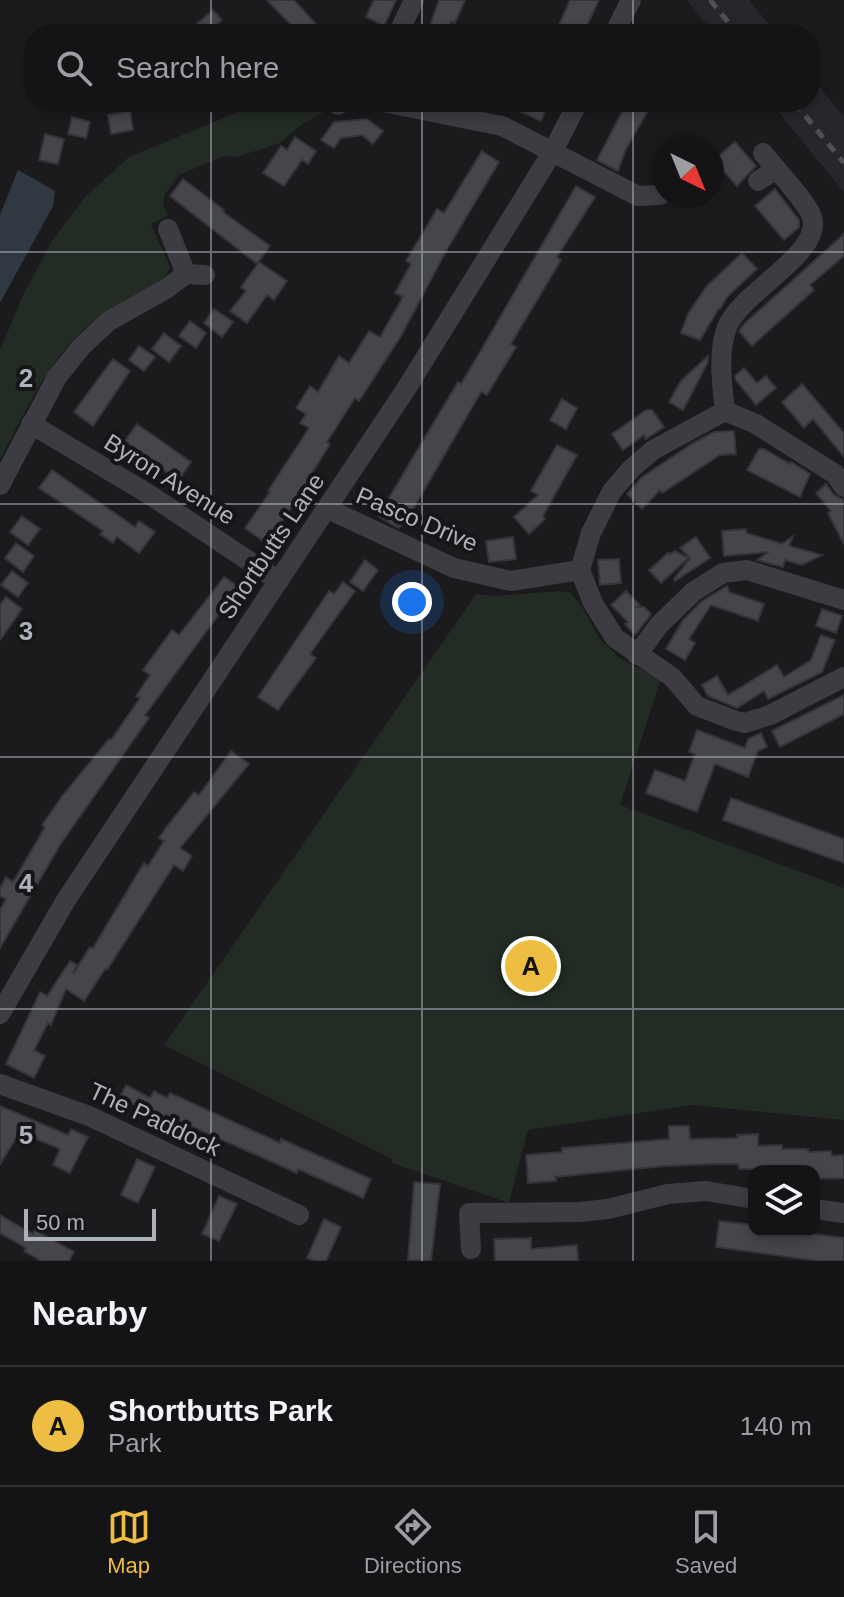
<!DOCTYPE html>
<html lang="en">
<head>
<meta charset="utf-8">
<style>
  :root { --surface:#141416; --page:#212123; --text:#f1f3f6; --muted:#9d9ea1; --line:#333335; --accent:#edbe42 }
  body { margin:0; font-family:Arial,sans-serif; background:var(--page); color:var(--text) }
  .controls { position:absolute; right:24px; bottom:24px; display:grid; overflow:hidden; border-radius:16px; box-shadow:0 4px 12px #0003 }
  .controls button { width:72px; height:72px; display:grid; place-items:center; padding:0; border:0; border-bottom:2px solid var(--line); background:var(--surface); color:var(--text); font:40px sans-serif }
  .compass { position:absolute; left:652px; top:136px; width:72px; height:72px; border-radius:50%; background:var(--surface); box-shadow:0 4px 12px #0003; rotate:137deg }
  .scale { position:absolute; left:24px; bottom:20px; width:132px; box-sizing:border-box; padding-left:8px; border:4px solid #adb1bc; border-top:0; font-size:22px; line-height:28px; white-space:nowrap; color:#adb1bc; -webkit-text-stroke:6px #161518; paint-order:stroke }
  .you { position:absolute; left:412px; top:602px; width:28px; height:28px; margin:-20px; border:6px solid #fff; border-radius:50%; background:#1a73e8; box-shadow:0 0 0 12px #1a73e833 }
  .badge { display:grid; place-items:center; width:52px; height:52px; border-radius:50%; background:var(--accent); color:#111; font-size:26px; font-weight:700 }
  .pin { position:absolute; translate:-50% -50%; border:4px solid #fff; box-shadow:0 2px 8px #0006 }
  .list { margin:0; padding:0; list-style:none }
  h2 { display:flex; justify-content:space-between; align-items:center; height:104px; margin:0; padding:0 32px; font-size:34px }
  h2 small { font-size:26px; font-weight:400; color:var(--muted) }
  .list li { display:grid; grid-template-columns:52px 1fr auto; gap:24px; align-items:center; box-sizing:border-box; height:120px; padding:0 32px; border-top:2px solid var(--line) }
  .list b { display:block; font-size:30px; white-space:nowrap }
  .list p { margin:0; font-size:26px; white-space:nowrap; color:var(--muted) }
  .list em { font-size:26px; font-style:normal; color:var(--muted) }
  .icon { flex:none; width:44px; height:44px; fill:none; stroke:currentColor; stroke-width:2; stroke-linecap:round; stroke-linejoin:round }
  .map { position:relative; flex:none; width:844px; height:1261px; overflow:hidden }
  .search { position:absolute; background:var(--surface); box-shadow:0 4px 12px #0003; left:24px; right:24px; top:24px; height:88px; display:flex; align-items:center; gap:20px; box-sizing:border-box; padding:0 28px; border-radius:32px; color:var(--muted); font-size:30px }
  .sheet { height:224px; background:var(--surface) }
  nav { display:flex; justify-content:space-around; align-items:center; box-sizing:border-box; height:112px; border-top:2px solid var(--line); background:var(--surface); font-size:22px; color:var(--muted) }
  nav a { display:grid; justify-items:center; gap:4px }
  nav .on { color:var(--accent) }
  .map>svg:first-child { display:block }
</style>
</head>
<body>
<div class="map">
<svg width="844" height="1261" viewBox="0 0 844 1261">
  <rect width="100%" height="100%" fill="#1b1a1d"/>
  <g fill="#27262a">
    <path d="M687,0h62l28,34h-63z"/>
    <path d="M810,76l34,41v75l-74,-90h40z"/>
  </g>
  <g fill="#222b24">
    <path d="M262,102h62l2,9 -27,15 -19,17 -43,14 -13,-1 -45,19 -14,19 -2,10 5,11 -17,9 19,43c-10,26 -50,35 -71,50 -48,35 -72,92 -99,143v-110l24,-57 28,-52 33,-44 44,-40z"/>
    <path d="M560,591l11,2 11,14 17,31 20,20 42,21 -41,126 224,83v232l-152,-15 -164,25 -19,73 -117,-40v-4l-228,-114 312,-451 19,2z"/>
  </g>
  <path fill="#303941" d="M18,170l37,21 -2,15 -53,97v-88z"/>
  <g fill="#45464a" stroke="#353539" stroke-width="2">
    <path d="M267,0h27l31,34h-22l-8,-8 -2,1z"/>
    <path d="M374,0h22l-12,26 -18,-9z"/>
    <path d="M439,0h26l-10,23 -4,-1 -5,12h-19z"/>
    <path d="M570,0h29l-16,34h-28z"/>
    <path d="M213,10l9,10 -16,14h-5l-7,-8z"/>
    <path d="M499,102h50l-8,19z"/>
    <path d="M627,102h26l-27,47 -8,22 -21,-11z"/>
    <path d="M130,111l3,19 -22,4 -3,-19z"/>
    <path d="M72,117l18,5 -4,16 -18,-4z"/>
    <path d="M367,119l16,12 -10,13 -11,-9 -21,3 -7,10 -13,-8 13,-18z"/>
    <path d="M45,134l19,5 -6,25 -19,-4z"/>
    <path d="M295,137l21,14 -8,13 -6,-4 -18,26 -21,-13 18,-27 6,4z"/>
    <path d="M735,142l21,24 -19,20 -23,-26z"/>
    <path d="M482,151l17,11 -54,91 -44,83 -42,65 -4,-3 -28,44 3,2 -21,34 1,1 -43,65 -22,-16 25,-36 -2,-1 41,-63 -9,-5 6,-9 -10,-6 14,-22 8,6 21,-36 10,7 20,-32 11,6 23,-40 -8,-4 16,-29 -5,-3 31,-52 7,4z"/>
    <path d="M183,179l41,31 -1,2 47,34 -13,18 -87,-68z"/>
    <path d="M576,186l19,11 -38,60 4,3 -50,84 5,3 -29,48 -6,-3 -66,114 -16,22 -4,-2 -17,-10 80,-134 3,2 19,-32z"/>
    <path d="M775,189l24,31v7l-15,13 -29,-34z"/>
    <path d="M844,234v22l-34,29 4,5 -62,56 -13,-15 5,-7z"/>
    <path d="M742,253l15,16 -29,27 -8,13 -1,-1 -19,32 -19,-7 7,-19 18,-27z"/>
    <path d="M259,262l28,19 -13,19 -7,-5 -20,28 -17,-12 16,-20 -5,-4z"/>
    <path d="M214,309l19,13 -11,15 -18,-14z"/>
    <path d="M190,321l16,12 -10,15 -17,-12z"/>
    <path d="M164,333l17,13 -12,16 -17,-13z"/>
    <path d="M139,346l16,11 -11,14 -15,-11z"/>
    <path d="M708,356v6l-25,48 -14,-8 12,-21z"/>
    <path d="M113,359l17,12 -37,55 -19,-14z"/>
    <path d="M744,368l13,15 9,-7 10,12 -20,17 -21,-26v-3z"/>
    <path d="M802,384l42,49v24l-31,-38 -9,9 -22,-26z"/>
    <path d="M562,399l15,9 -11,21 -16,-9z"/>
    <path d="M646,410h6l12,17 -18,12 -2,-4 -21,15 -11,-16z"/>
    <path d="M137,424l54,38 -13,19 -53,-40z"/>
    <path d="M734,431l2,23 -16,1 -58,38 -2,-3 -18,19 -15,-15 14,-16 52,-35 21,-11z"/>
    <path d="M557,445l20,10 -34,61 2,3 -16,15 -15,-17 24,-22 -7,-4z"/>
    <path d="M759,449h5l26,15 1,-2 19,12 -10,23 -53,-27z"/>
    <path d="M52,470l83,57 4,-6 16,11 -16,21 -22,-16 -4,6 -13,-9 3,-3 -64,-43z"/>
    <path d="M826,484l8,11 10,5v44l-16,-31 3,-2 -15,-18z"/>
    <path d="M22,516l18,13 -12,16 -18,-13z"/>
    <path d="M746,529v4l36,11 11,-8 -4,10 33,9 -20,10 -17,-5 -2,7 -26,-7 12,-8 -45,4 -2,-25z"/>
    <path d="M513,537l3,22 -27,3 -3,-21z"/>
    <path d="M696,537l14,21 -35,23 -1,-2 16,-21 -10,-10z"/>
    <path d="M16,543l18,13 -11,16 -18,-14z"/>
    <path d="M675,551l13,7 -27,25 -12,-13 19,-17 2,1z"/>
    <path d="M619,559l2,24 -21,2 -2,-25z"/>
    <path d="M365,560l13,10 -15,21 -13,-9z"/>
    <path d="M12,571l16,12 -10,14 -17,-12z"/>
    <path d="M224,577l15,10 -94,128 4,3 -89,127 -60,103v-38l6,-11 -6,-3v-8l6,-11 7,5 32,-55 -3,-2 21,-30 46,-56 2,1 29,-42 -4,-2 14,-21 -7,-5 29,-40 7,5z"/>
    <path d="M343,582l12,9 -45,63 6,4 -38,52 -20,-13 71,-106 5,3z"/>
    <path d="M727,586l2,6 35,12 -6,17 -47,-16 -22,34 6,4 -10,17 -19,-11 17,-29 18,-18z"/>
    <path d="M626,591l14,14 -3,2h7l7,7 -16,21 -10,-11 3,-2 -17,-17z"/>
    <path d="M6,597l16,12 -22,31v-35z"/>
    <path d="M822,609l20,7 -6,17 -20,-7z"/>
    <path d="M821,635l14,5 -13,32 -54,27 -4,-8 -27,17 -29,-12 -6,-11 15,-9 11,19 49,-30 7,12 27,-17z"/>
    <path d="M844,695v19l-64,33 -8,-16z"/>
    <path d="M697,730l48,18 3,-9 13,-6 6,14 -9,4 -10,26 -33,-13 -18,48 -51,-19 9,-23 30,11 10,-27 -6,-2z"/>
    <path d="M231,751l18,13 -69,84 12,8 -9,15 -9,-6 -67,105 -2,-1 -21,32 -18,-12 -15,36 -3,-2 -14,27 11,6 -11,22 -28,-14 34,-72 7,4 23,-35 7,4 -4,9 17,-27 3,1 51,-85 4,3 16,-25 -5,-3 9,-13 26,-33 5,3z"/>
    <path d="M731,798l113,41v24l-121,-43z"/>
    <path d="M126,1085l24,13 4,-7 13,7 3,-5 110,50 1,-4 90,40 -8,19 -65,-29 -1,4 -131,-58 -2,5 -44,-23z"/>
    <path d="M0,1106l68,29 3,-6 17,8 -18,36 -17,-8 7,-16 -40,-17 -20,32z"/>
    <path d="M669,1126h20l1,13 48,-1 -1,-3 21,-1v12l24,-1v4h26v3l23,-1 1,5 12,-1v23l-30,1v-8h-52v-2h-23l-1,-5h-23l-51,2 -109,11 1,4 -28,2 -2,-28 36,-3v-4l107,-9z"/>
    <path d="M137,1159l18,8 -17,36 -17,-8z"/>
    <path d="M414,1182l26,2 -9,77 -23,-1z"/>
    <path d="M219,1196l18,8 -18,37 -17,-7z"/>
    <path d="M0,1215l33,19 2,-4 39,22 -5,9h-28l-17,-10 2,-3 -26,-15z"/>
    <path d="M324,1219l17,8 -15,34h-11l-8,-3z"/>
    <path d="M719,1221l35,4v6h38l52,7v23h-26l-102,-14z"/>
    <path d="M531,1238v11l46,-4 1,16h-83l-1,-22z"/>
  </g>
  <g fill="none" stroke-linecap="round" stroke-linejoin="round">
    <g stroke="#3c3c42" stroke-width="20">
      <path d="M398,34l16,-34"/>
      <path d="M614,34l17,-34"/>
      <path d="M383,102l119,24 136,70 22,-1"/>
      <path d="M338,105l3,-3"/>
      <path d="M758,181l18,-12"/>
      <path d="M168,229l18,45"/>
      <path d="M725,411c-3,-26 -8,-62 3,-86 16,-35 95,-72 84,-108 -5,-15 -38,-50 -49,-64"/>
      <path d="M31,424l119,71 129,86"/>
      <path d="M0,485l57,-108 25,-31 27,-25 57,-32 20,-15 19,1"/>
      <path d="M844,487l-9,-13 -79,-50 -31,-13 -72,39 -21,18 -20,23 -21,42 -11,37 13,33 22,35 57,39 25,29 39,15 9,2 25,-8 74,-38"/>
      <path d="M328,509l126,59 57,13 69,-11"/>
      <path d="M637,655l22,-30 34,-33 30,-19 24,-3 97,30"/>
      <path d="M0,1014l66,-114 340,-511 147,-238 25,-49"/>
      <path d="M0,1084l89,32 210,99"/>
      <path d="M814,1209l30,4"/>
      <path d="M471,1249l-2,-36 111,-1 28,-3 60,-15 38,-3 48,8"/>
    </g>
    <g stroke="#4f5057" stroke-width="5" stroke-dasharray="10 8" stroke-linecap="butt">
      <path d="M710,0l28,34"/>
      <path d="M794,102l50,61"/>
    </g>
  </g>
  <path fill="none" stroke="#adb1bc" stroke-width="2" stroke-opacity="0.55" d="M211,0v34M422,0v34M633,0v34M211,102v1159M422,102v1159M633,102v1159M0,252h844M0,504h844M0,757h844M0,1009h844"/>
  <g text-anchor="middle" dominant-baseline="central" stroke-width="8" stroke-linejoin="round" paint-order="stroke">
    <g font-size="24" fill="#adb1bc" stroke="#161518">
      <text transform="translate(170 479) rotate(32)">Byron Avenue</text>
      <text transform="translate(417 519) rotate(23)">Pasco Drive</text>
      <text transform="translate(271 546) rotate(-56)">Shortbutts Lane</text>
      <text transform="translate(155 1119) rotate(25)">The Paddock</text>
    </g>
  </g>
  <g font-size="26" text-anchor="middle" font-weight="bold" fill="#adb1bc" stroke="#161518" stroke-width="8" stroke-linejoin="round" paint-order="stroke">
    <text x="26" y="387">2</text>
    <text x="26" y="640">3</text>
    <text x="26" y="892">4</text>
    <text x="26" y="1144">5</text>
  </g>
</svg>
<div class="controls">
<button><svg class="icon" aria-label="layers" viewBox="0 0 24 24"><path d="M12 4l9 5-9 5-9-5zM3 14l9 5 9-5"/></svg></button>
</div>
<svg class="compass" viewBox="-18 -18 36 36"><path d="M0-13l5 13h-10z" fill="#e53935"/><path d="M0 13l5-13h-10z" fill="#9d9ea1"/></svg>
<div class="scale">50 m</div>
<div class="you"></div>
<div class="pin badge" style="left:531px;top:966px">A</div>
<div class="search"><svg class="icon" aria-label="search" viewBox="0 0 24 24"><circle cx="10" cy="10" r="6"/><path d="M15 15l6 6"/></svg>Search here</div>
</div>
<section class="sheet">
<h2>Nearby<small></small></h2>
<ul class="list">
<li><span class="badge">A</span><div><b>Shortbutts Park</b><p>Park</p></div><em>140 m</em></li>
</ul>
</section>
<nav>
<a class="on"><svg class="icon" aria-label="map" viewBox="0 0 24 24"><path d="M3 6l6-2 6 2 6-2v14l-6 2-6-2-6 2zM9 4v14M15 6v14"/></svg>Map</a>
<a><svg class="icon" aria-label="directions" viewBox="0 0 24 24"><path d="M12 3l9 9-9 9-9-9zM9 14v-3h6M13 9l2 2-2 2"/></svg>Directions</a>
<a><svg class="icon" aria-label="saved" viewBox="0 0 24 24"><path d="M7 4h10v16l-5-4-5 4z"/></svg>Saved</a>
</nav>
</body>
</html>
